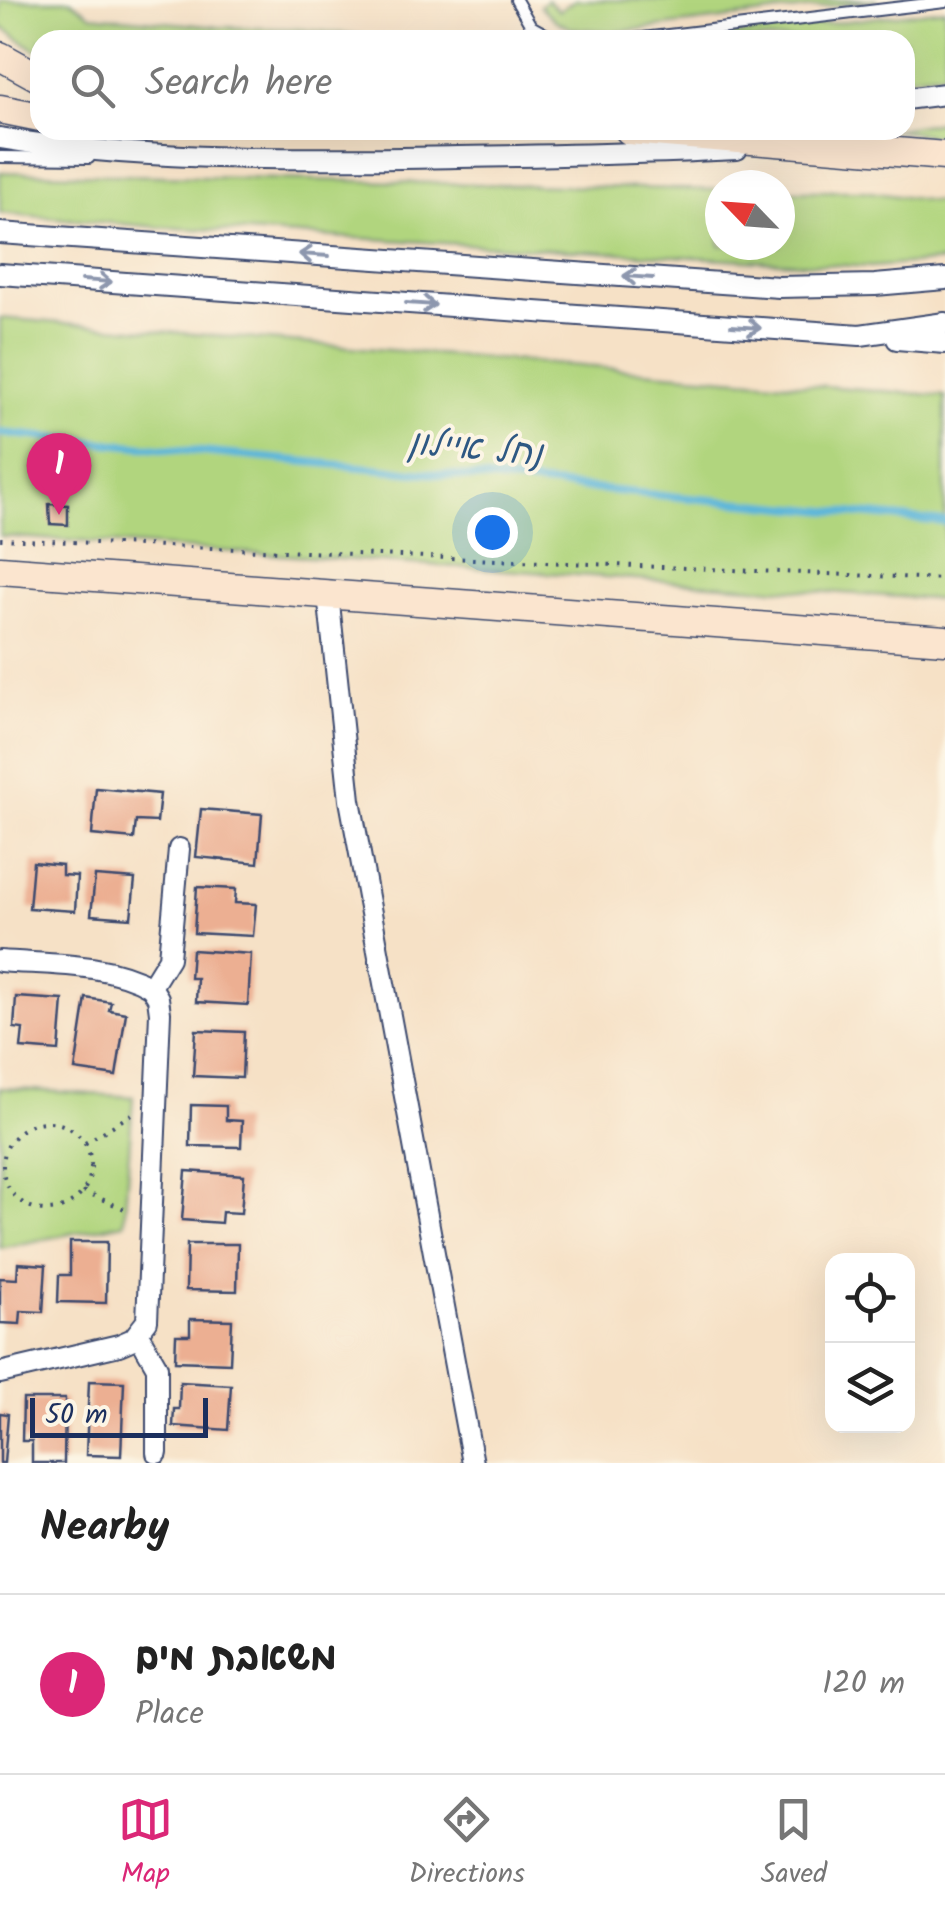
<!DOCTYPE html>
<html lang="en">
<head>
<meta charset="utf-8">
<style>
  :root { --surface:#fff; --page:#f6f6f6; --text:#222; --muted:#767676; --line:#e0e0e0; --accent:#db2777 }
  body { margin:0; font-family:Kalam,"Playpen Sans Hebrew",sans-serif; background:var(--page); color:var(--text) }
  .controls { position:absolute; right:30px; bottom:30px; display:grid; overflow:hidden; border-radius:20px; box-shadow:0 10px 40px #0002 }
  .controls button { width:90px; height:90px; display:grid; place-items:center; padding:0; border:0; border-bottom:2px solid var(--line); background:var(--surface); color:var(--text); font:50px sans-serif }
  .compass { position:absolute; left:705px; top:170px; width:90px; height:90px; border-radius:50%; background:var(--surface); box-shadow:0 10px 40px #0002; rotate:295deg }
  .scale { position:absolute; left:30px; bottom:25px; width:178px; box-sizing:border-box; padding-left:10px; border:5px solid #1b2f5e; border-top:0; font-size:28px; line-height:35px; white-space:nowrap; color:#1b2f5e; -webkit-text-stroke:8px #fcf5e5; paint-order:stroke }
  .you { position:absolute; left:492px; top:532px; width:35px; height:35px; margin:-25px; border:8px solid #fff; border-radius:50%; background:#1a73e8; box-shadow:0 0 0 15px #1a73e833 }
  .badge { display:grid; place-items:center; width:65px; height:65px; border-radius:50%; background:var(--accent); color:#fff; font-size:32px; font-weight:700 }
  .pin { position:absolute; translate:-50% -82px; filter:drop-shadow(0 2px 5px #0008) }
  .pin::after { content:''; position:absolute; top:52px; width:35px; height:30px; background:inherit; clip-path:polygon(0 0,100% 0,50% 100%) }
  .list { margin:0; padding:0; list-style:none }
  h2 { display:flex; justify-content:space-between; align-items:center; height:130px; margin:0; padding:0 40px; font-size:42px }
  h2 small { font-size:32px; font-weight:400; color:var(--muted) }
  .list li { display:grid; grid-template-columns:65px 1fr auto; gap:30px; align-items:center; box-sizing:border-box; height:180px; padding:0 40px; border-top:2px solid var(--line) }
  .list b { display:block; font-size:38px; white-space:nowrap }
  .list p { margin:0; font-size:32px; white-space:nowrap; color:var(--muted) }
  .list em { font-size:32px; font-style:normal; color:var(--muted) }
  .icon { flex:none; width:55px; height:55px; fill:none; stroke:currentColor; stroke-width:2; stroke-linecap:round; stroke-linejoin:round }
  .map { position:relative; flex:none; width:945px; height:1463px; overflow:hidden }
  .search { position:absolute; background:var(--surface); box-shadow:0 10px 40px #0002; left:30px; right:30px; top:30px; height:110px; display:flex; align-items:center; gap:25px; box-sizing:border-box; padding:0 35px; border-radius:30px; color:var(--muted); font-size:38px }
  .sheet { height:310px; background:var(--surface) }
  nav { display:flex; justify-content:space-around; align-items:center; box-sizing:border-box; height:140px; border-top:2px solid var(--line); background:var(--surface); font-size:28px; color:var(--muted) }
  nav a { display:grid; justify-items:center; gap:5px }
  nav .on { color:var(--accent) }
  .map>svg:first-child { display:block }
</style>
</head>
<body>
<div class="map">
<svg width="945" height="1463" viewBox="0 0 945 1463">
  <rect width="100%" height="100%" fill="#fcf5e5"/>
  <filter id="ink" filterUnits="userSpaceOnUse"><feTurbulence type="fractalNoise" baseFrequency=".01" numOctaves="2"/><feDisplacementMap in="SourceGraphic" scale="20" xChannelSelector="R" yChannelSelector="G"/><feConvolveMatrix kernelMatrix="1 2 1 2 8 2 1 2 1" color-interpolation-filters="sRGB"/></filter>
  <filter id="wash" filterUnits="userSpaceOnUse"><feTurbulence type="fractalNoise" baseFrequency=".0048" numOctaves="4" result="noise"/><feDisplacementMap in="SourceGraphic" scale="40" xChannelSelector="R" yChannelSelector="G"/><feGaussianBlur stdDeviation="2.25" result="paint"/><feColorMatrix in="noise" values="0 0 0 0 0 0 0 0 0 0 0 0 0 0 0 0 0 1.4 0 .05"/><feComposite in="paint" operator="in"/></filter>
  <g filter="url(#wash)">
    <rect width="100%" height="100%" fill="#f6e1c6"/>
    <g fill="#b1d57e" stroke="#66826e" stroke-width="2.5">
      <path d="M0,0h71l20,15 126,12 80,2 106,11h-363v13l-40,-27z"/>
      <path d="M547,0l12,11 16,-11h304l-264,32 -45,-4 -14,-7 -16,-15z"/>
      <path d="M945,9v63l-40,5v-37h-210z"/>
      <path d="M945,121v16l-54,-7z"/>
      <path d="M0,172l720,18v55h60v-54h83l82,12v58l-74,6 -714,-40 -157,-14z"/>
      <path d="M0,318l945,78v204l-945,-64z"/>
      <path d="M0,1088l133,9 -9,126 -124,25z"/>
    </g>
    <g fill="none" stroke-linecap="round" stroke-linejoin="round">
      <path stroke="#5cb6da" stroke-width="8" d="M0,433l945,89"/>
    </g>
    <g id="blocks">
      <g fill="#ecaf92">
        <path d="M49,504l19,1v20l-18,-1z"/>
        <path d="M96,788l64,6 -3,28 -21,-1 -2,18 -42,-4z"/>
        <path d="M201,809l61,5 -4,49 -62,-6z"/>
        <path d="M33,862l29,3v10l15,1 -2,35 -46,-3z"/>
        <path d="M95,876l40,3 -4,39 -40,-3z"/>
        <path d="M197,887l39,2 -1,14 21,1 -3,32 -59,-3z"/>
        <path d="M192,950l59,4 -3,51 -52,-3 1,-24h-7z"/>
        <path d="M16,997l47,3 -4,51 -38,-3 2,-19 -9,-1z"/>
        <path d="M86,998l25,4 -2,8 17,3 -10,63 -41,-6z"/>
        <path d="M196,1030l48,2 -2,46 -49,-2z"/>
        <path d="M191,1105l35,1v14l16,1 -1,26 -51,-1z"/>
        <path d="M186,1171l58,4 -3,38 -19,-1 -1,11 -39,-3z"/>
        <path d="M70,1242h37l-1,61 -48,-1 1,-27h11z"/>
        <path d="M187,1244h51l-1,47 -51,-1z"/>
        <path d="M18,1263l28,2 -3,47 -22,-1 -1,13 -20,-1v-45l17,1z"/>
        <path d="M190,1319l42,1 -2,43 -55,-2 1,-26h14z"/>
        <path d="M89,1381l35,1 -3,74 -35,-1z"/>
        <path d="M180,1382l51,3 -3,45 -55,-4 1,-17h5z"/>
        <path d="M23,1399h42l-1,64h-32v-22h-10z"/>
        <path d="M0,1413l8,1 -4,49h-4z"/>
      </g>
    </g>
  </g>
  <g filter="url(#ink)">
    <use href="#blocks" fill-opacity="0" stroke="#3c4a6e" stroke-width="2.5"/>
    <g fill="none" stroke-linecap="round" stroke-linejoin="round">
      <g stroke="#3c4a6e" stroke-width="14">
        <g id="lane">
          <path d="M516,0l15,26 25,14"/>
          <path d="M626,40l319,-38"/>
          <path d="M0,157l89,1"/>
        </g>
      </g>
      <g stroke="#3c4a6e" stroke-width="24">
        <g id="street">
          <path d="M905,99l40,-5"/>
          <path d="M0,138c132,22 269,21 402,20 112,-2 223,-3 335,-9"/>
          <path d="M0,233l779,54 96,-2 70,-6"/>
          <path d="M0,274l860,61 85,-12"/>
          <path d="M897,339l48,4"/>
          <path d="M328,594l22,206 123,663"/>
          <path d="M0,961c50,4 107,1 151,26"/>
          <path d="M138,1334l19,33v86"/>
          <path d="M0,1373l119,-28 14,-6 14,-18 13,-308 -2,-15 -7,-11 18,-29 10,-109"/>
        </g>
      </g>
      <g stroke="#3c4a6e" stroke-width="31">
        <g id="secondary">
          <path d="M0,56l40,22"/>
          <path d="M0,109l40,8"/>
          <path d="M629,130l316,26"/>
          <path d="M0,570l945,70"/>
        </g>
      </g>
      <g stroke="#3c4a6e" stroke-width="4" stroke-dasharray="2.5 8" stroke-linecap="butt">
        <path d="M0,539l945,40"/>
        <circle cx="47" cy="1166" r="44"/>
        <path d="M85,1143l47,-29"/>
        <path d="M83,1191l46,20"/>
      </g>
      <use href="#lane" stroke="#fff" stroke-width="10"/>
      <use href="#street" stroke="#fff" stroke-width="20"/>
      <use href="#secondary" stroke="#fbe5cf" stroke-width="28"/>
    </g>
    <defs><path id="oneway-shaft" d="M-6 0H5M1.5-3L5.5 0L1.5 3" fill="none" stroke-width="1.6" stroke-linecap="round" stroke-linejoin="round" transform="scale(2.5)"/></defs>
    <g stroke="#8d97ae">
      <use href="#oneway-shaft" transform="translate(314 255) rotate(-176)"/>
      <use href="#oneway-shaft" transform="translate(638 277) rotate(-176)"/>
      <use href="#oneway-shaft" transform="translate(97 281) rotate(4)"/>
      <use href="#oneway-shaft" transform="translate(421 304) rotate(4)"/>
      <use href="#oneway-shaft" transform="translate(746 327) rotate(4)"/>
    </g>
  </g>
  <g text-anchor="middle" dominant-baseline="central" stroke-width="8" stroke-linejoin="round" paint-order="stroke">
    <g font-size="35" font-style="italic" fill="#2e5883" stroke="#fcf5e5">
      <text transform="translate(475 450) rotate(5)">נחל איילון</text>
    </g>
  </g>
</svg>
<div class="controls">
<button><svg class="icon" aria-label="locate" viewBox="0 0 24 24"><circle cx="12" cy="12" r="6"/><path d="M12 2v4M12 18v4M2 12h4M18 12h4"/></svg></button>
<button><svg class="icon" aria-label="layers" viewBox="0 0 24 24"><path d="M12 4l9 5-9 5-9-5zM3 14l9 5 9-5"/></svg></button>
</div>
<svg class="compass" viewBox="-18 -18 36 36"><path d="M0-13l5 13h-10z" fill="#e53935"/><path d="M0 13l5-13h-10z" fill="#767676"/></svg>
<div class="scale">50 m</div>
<div class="you"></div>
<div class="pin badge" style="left:59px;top:515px">1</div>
<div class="search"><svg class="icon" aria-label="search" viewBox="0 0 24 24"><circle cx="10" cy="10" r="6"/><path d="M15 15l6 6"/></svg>Search here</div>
</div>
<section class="sheet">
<h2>Nearby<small></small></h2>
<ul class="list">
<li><span class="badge">1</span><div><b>משאבת מים</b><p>Place</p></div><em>120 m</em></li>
</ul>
</section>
<nav>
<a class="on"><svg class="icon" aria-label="map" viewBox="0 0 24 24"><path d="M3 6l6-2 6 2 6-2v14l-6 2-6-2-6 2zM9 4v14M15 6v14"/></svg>Map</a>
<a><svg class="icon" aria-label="directions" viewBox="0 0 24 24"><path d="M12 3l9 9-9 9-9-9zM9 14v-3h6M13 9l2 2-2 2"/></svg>Directions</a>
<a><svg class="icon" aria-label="saved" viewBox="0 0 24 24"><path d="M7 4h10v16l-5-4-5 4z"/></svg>Saved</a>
</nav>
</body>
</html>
